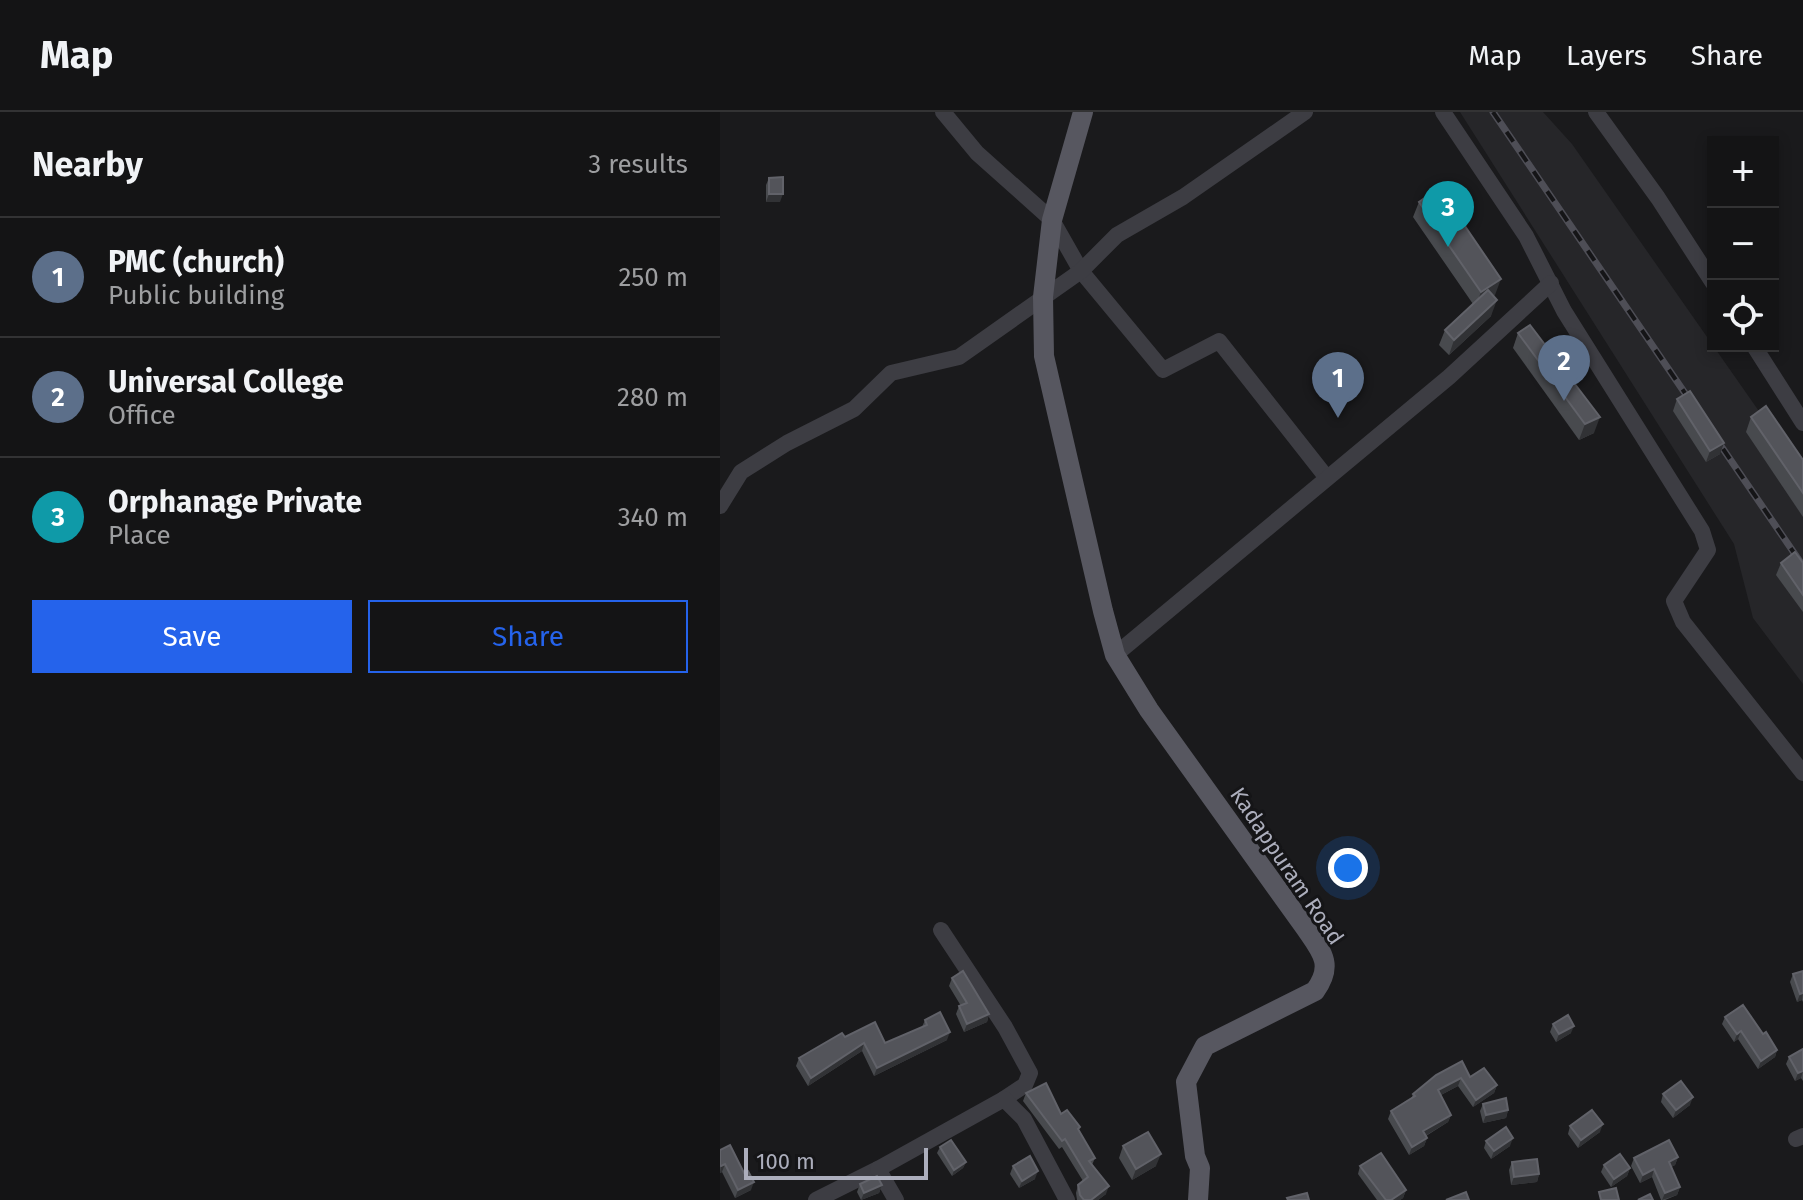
<!DOCTYPE html>
<html lang="en">
<head>
<meta charset="utf-8">
<style>
  :root { --surface:#141415; --page:#212122; --text:#f1f3f6; --muted:#9d9ea0; --line:#333334; --accent:#2563eb }
  body { margin:0; font-family:"Fira Sans",sans-serif; background:var(--page); color:var(--text) }
  .controls { position:absolute; right:24px; top:24px; display:grid; overflow:hidden; border-radius:0px; box-shadow:0 4px 12px #0003 }
  .controls button { width:72px; height:72px; display:grid; place-items:center; padding:0; border:0; border-bottom:2px solid var(--line); background:var(--surface); color:var(--text); font:40px sans-serif }
  .scale { position:absolute; left:24px; bottom:20px; width:184px; box-sizing:border-box; padding-left:8px; border:4px solid #acaebc; border-top:0; font-size:22px; line-height:28px; white-space:nowrap; color:#acaebc; -webkit-text-stroke:6px #151517; paint-order:stroke }
  .you { position:absolute; left:628px; top:756px; width:28px; height:28px; margin:-20px; border:6px solid #fff; border-radius:50%; background:#1a73e8; box-shadow:0 0 0 12px #1a73e833 }
  .badge { display:grid; place-items:center; width:52px; height:52px; border-radius:50%; background:var(--accent); color:#fff; font-size:26px; font-weight:700 }
  .pin { position:absolute; translate:-50% -66px; filter:drop-shadow(0 2px 4px #0008) }
  .pin::after { content:''; position:absolute; top:42px; width:28px; height:24px; background:inherit; clip-path:polygon(0 0,100% 0,50% 100%) }
  .list { margin:0; padding:0; list-style:none }
  h2 { display:flex; justify-content:space-between; align-items:center; height:104px; margin:0; padding:0 32px; font-size:34px }
  h2 small { font-size:26px; font-weight:400; color:var(--muted) }
  .list li { display:grid; grid-template-columns:52px 1fr auto; gap:24px; align-items:center; box-sizing:border-box; height:120px; padding:0 32px; border-top:2px solid var(--line) }
  .list b { display:block; font-size:30px; white-space:nowrap }
  .list p { margin:0; font-size:26px; white-space:nowrap; color:var(--muted) }
  .list em { font-size:26px; font-style:normal; color:var(--muted) }
  .actions { display:flex; gap:16px; padding:24px 32px }
  .actions a { flex:1; padding:18px 0; border:2px solid var(--accent); border-radius:0px; text-align:center; font-size:28px; color:var(--accent) }
  .actions .main { background:var(--accent); color:#fff }
  .icon { flex:none; width:44px; height:44px; fill:none; stroke:currentColor; stroke-width:2; stroke-linecap:round; stroke-linejoin:round }
  .map { position:relative; flex:none; width:1083px; height:1088px; overflow:hidden }
  header { display:flex; align-items:center; gap:48px; box-sizing:border-box; height:112px; padding:0 40px; background:var(--surface); border-bottom:2px solid var(--line) }
  header strong { font-size:38px }
  nav { display:flex; gap:44px; margin-inline-start:auto; font-size:28px }
  main { display:flex }
  aside { flex:1; background:var(--surface) }
  .map>svg:first-child { display:block }
</style>
</head>
<body>
<header>
<strong>Map</strong>
<nav><a>Map</a><a>Layers</a><a>Share</a></nav>
</header>
<main>
<aside>
<h2>Nearby<small>3 results</small></h2>
<ul class="list">
<li><span class="badge" style="background:#5c6f8a">1</span><div><b>PMC (church)</b><p>Public building</p></div><em>250 m</em></li>
<li><span class="badge" style="background:#5c6f8a">2</span><div><b>Universal College</b><p>Office</p></div><em>280 m</em></li>
<li><span class="badge" style="background:#0f9aa8">3</span><div><b>Orphanage Private</b><p>Place</p></div><em>340 m</em></li>
</ul>
<div class="actions"><a class="main">Save</a><a>Share</a></div>
</aside>
<div class="map">
<svg width="1083" height="1088" viewBox="0 0 1083 1088">
  <rect width="100%" height="100%" fill="#1a1a1c"/>
  <path fill="#262629" d="M740,0h83l29,32 231,330v210l-50,-66 -19,-74z"/>
  <g fill="none" stroke-linecap="round" stroke-linejoin="round">
    <g stroke="#3d3d43" stroke-width="16">
      <path d="M223,0l34,41 75,67 29,51 82,99 56,-29 108,137"/>
      <path d="M723,0l83,124 38,75 138,220 6,19 -34,51 9,21 120,151"/>
      <path d="M876,0l62,86 55,85"/>
      <path d="M1034,234l49,77"/>
      <path d="M0,394l21,-34 46,-29 67,-34 37,-36 68,-16 122,-86 36,-36 66,-38 122,-85"/>
      <path d="M395,543l334,-278 102,-94"/>
      <path d="M221,818l64,97 25,46 -5,12 -21,14"/>
      <path d="M1076,1027l7,-3"/>
      <path d="M96,1088l62,-31"/>
      <path d="M176,1088l-18,-31 126,-70 20,20 43,81"/>
    </g>
    <path stroke="#575760" stroke-width="20" d="M363,0l-31,108 -9,77 1,59 59,255 12,44 34,55 157,219c16,23 28,36 9,62l-110,55 -19,36 9,74 5,12 -2,32"/>
    <g stroke="#4e4e56" stroke-width="7">
      <path id="rail" d="M773,0l310,454"/>
    </g>
    <use href="#rail" stroke="#151517" stroke-width="4" stroke-dasharray="12" stroke-linecap="butt"/>
  </g>
  <g fill="#484a4e">
    <path d="M49,66l11,24h-14v-17z"/>
    <path d="M699,90l76,93 -2,1 -2,20 -42,39 -10,-10 6,-15 28,-26 -60,-87z"/>
    <path d="M798,221l76,100 -15,7 -66,-92z"/>
    <path d="M957,287l43,55 -14,8 -33,-51z"/>
    <path d="M1031,305l52,43v57l-57,-85z"/>
    <path d="M1061,451h22v49l-27,-37z"/>
    <path d="M1083,859v31l-1,-2 -5,2 -7,-20 3,-8z"/>
    <path d="M232,866l37,36 -2,8 -23,10 -8,-18 3,-8h2l-12,-20z"/>
    <path d="M1005,905l38,17 14,16 -2,7 -17,12 -20,-30 -4,3 -12,-18z"/>
    <path d="M205,908l22,20 -73,36 -12,-25 -54,35 -12,-20 3,-8 46,-21 40,6 37,-16z"/>
    <path d="M833,912l18,9 -15,9 -6,-10z"/>
    <path d="M1083,937v32l-2,-3 -6,3 -9,-17 3,-7z"/>
    <path d="M716,963l34,2 27,8 -3,8 -21,14 -15,-21 -17,9 10,20 -3,7 -22,14 1,2 -3,8 -15,9 -21,-36 3,-8 20,-12 2,-5z"/>
    <path d="M306,981l35,21 18,17 16,27 -3,7 14,29 -8,6h-21l-1,-7 2,-8 5,-4 -21,-34 -3,2 -36,-48z"/>
    <path d="M943,982l27,11 -17,13 -12,-16z"/>
    <path d="M763,992l25,6 -2,8 -23,5 -3,-12z"/>
    <path d="M850,1014l30,6 -22,16 -10,-14z"/>
    <path d="M766,1029l24,5 -19,13 -7,-11z"/>
    <path d="M403,1034l33,20 -24,14 -13,-22z"/>
    <path d="M220,1035l26,15 -3,6 -11,8 -15,-23z"/>
    <path d="M0,1038l24,23 7,17 -16,8 -13,-26 -2,1z"/>
    <path d="M958,1045l-3,8 -4,2 9,20 -3,8 -12,5h-4l-9,-23 -12,6 -9,-17 3,-8z"/>
    <path d="M792,1050l27,12 -2,8 -26,3 -2,-15z"/>
    <path d="M884,1053l26,3 -3,8 -16,11 -10,-15z"/>
    <path d="M293,1054l22,13 -16,9 -9,-14z"/>
    <path d="M640,1054l46,24 -3,8 -3,2h-23l-19,-26z"/>
    <path d="M140,1072l22,1 -3,8 -18,7 -4,-8z"/>
  </g>
  <g fill="#313235">
    <path d="M49,82h14l-3,8h-14z"/>
    <path d="M781,167l-6,16 -20,13 6,-16z"/>
    <path d="M777,188l-6,16 -42,39 5,-15z"/>
    <path d="M880,305l-6,16 -15,7 6,-16z"/>
    <path d="M1004,331l-4,11 -14,8 4,-11z"/>
    <path d="M1083,881l-1,7 -5,2 3,-8z"/>
    <path d="M269,902l-2,8 -23,10 3,-8z"/>
    <path d="M854,914l-3,7 -15,9 3,-8z"/>
    <path d="M1021,919l-3,8 -4,3 3,-8z"/>
    <path d="M230,920l-3,8 -73,36 3,-8z"/>
    <path d="M144,931l-2,8 -54,35 3,-8z"/>
    <path d="M1057,938l-2,7 -17,12 3,-8z"/>
    <path d="M1083,959l-2,7 -6,3 3,-8z"/>
    <path d="M741,966l-3,8 -23,12 3,-8z"/>
    <path d="M777,973l-3,8 -21,14 3,-7z"/>
    <path d="M973,985l-3,8 -17,13 3,-8z"/>
    <path d="M788,998l-2,8 -23,5 3,-8z"/>
    <path d="M731,1003l-3,7 -28,17 3,-8z"/>
    <path d="M883,1012l-3,8 -22,16 3,-8z"/>
    <path d="M707,1026l-3,8 -15,9 3,-8z"/>
    <path d="M793,1026l-3,8 -19,13 3,-8z"/>
    <path d="M441,1042l-5,12 -24,14 4,-11z"/>
    <path d="M958,1045l-3,8 -9,5 3,-8z"/>
    <path d="M246,1050l-3,6 -11,8 2,-6z"/>
    <path d="M5,1052l-3,8 -2,1 1,-7z"/>
    <path d="M910,1056l-3,8 -16,11 3,-8z"/>
    <path d="M934,1057l-2,8 -12,6 3,-8z"/>
    <path d="M318,1059l-3,8 -16,9 3,-7z"/>
    <path d="M819,1062l-2,8 -26,3 3,-8z"/>
    <path d="M34,1070l-3,8 -16,8 3,-8z"/>
    <path d="M162,1073l-3,8 -18,7 3,-7z"/>
    <path d="M389,1074l-3,8 -8,6h-7z"/>
    <path d="M960,1075l-3,8 -15,5 3,-7z"/>
    <path d="M686,1078l-3,8 -3,2h-9z"/>
  </g>
  <g fill="#53545a" stroke="#616269" stroke-width="2">
    <path d="M63,65v17h-14v-16z"/>
    <path d="M719,76l62,91 -20,13 -62,-90z"/>
    <path d="M768,178l9,10 -43,40 -9,-10z"/>
    <path d="M810,213l70,92 -15,7 -67,-91z"/>
    <path d="M970,279l34,52 -14,8 -33,-52z"/>
    <path d="M1046,294l37,54v33l-52,-76z"/>
    <path d="M1075,440l8,11v32l-22,-32z"/>
    <path d="M243,859l26,43 -22,10 -8,-18 8,-3 -15,-25z"/>
    <path d="M1083,859v22l-3,1 -7,-20z"/>
    <path d="M1023,893l20,29 3,-2 11,18 -16,11 -20,-30 -4,3 -12,-17z"/>
    <path d="M220,900l10,20 -73,36 -13,-25 -53,35 -12,-20 43,-25 3,4 30,-15 10,21 42,-18 -2,-5z"/>
    <path d="M848,903l6,11 -15,8 -6,-10z"/>
    <path d="M1083,937v22l-5,2 -9,-16z"/>
    <path d="M742,949l8,16 14,-9 13,17 -21,15 -15,-22 -23,12 13,25 -28,16 4,7 -15,9 -21,-36 24,-15 -2,-2 23,-19z"/>
    <path d="M961,969l12,16 -17,13 -13,-16z"/>
    <path d="M326,971l15,31 6,-4 13,17 -2,2 17,29 -6,3 20,25 -18,14h-7l-4,-5 -2,-10 10,-8 -23,-38 -3,2 -36,-48z"/>
    <path d="M786,986l2,12 -22,5 -3,-11z"/>
    <path d="M872,998l11,14 -22,16 -11,-14z"/>
    <path d="M786,1015l7,11 -19,13 -8,-10z"/>
    <path d="M428,1020l13,22 -25,15 -13,-23z"/>
    <path d="M231,1028l15,22 -12,8 -14,-23z"/>
    <path d="M949,1028l9,17 -9,5 11,25 -15,6 -11,-24 -11,6 -9,-17z"/>
    <path d="M10,1033l14,28 4,-2 6,11 -16,8 -13,-26 -4,2 -1,-1v-15z"/>
    <path d="M661,1041l25,37 -15,10h-5l-26,-34z"/>
    <path d="M900,1042l10,14 -16,11 -10,-14z"/>
    <path d="M310,1044l8,15 -16,10 -9,-15z"/>
    <path d="M817,1047l2,15 -25,3 -2,-15z"/>
    <path d="M157,1064l5,9 -18,8 -4,-9z"/>
    <path d="M896,1076l3,12h-18l-2,-8z"/>
    <path d="M746,1080l3,8h-23z"/>
    <path d="M587,1081l2,7h-21l-1,-2z"/>
    <path d="M930,1082l3,6h-15z"/>
  </g>
  <g text-anchor="middle" dominant-baseline="central" stroke-width="6" stroke-linejoin="round" paint-order="stroke">
    <g font-size="22" fill="#acaebc" stroke="#151517">
      <text transform="translate(567 754) rotate(56)">Kadappuram Road</text>
    </g>
  </g>
</svg>
<div class="controls">
<button>+</button>
<button>−</button>
<button><svg class="icon" aria-label="locate" viewBox="0 0 24 24"><circle cx="12" cy="12" r="6"/><path d="M12 2v4M12 18v4M2 12h4M18 12h4"/></svg></button>
</div>
<div class="scale">100 m</div>
<div class="you"></div>
<div class="pin badge" style="left:618px;top:306px;background:#5c6f8a">1</div>
<div class="pin badge" style="left:844px;top:289px;background:#5c6f8a">2</div>
<div class="pin badge" style="left:728px;top:135px;background:#0f9aa8">3</div>
</div>
</main>
</body>
</html>
